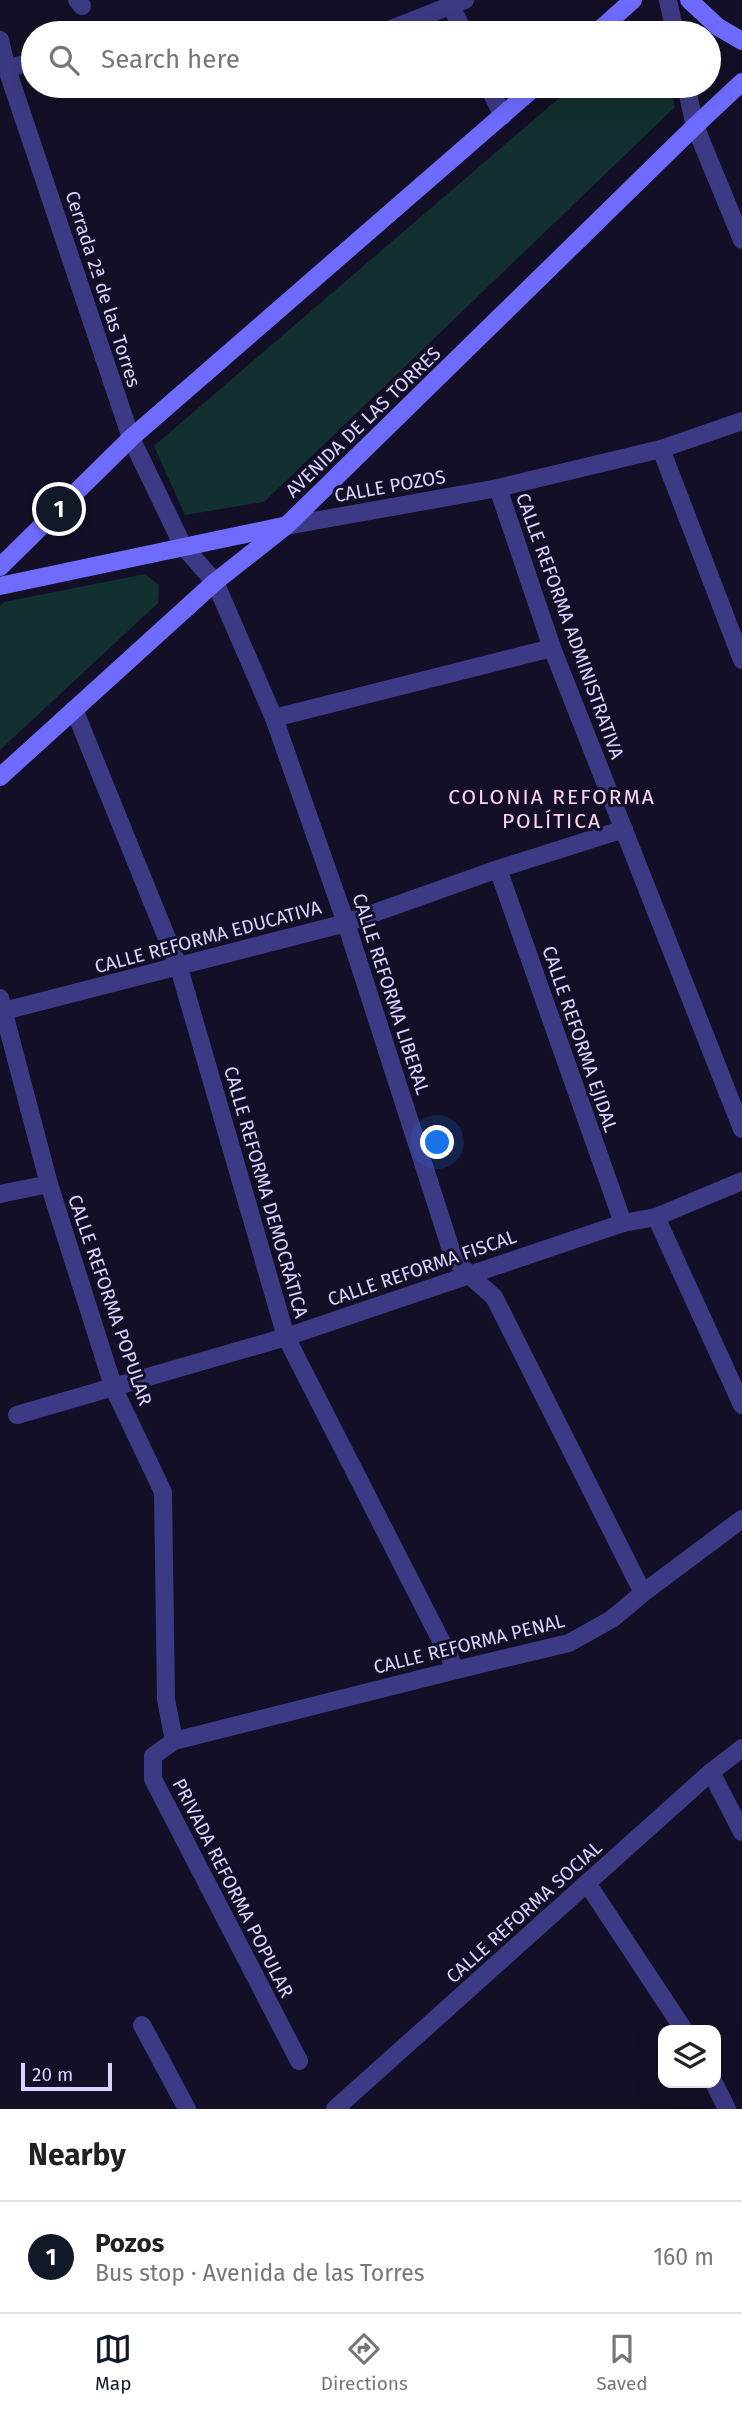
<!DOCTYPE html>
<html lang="en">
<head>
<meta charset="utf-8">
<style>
  :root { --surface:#fff; --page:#f2f2f2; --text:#222; --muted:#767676; --line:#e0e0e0; --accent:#111827 }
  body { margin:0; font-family:"Fira Sans",sans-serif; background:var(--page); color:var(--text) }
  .controls { position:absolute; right:21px; bottom:21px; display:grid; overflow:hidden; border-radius:14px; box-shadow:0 7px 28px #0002 }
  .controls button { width:63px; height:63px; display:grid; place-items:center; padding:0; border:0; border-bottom:2px solid var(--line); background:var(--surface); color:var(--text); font:35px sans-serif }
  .scale { position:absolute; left:21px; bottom:18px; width:91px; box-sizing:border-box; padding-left:7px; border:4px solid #d9d4ff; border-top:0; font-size:19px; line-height:24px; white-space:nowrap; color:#d9d4ff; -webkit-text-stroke:5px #130f26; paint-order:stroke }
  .you { position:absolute; left:438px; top:1143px; width:24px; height:24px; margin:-18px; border:5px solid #fff; border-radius:50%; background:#1a73e8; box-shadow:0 0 0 10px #1a73e833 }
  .badge { display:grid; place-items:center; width:46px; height:46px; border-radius:50%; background:var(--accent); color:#fff; font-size:23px; font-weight:700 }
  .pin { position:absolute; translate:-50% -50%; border:4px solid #fff; box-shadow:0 2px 7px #0006 }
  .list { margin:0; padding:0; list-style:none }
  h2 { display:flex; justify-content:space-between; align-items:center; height:91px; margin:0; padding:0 28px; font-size:30px }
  h2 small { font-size:23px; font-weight:400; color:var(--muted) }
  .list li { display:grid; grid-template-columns:46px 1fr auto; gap:21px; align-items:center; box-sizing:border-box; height:112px; padding:0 28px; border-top:2px solid var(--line) }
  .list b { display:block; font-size:26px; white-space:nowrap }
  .list p { margin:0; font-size:23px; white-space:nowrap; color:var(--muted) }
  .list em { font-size:23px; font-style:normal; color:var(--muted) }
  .icon { flex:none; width:38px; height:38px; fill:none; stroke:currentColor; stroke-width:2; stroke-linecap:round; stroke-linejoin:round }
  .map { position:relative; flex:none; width:742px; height:2109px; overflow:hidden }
  .search { position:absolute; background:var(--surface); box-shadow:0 7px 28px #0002; left:21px; right:21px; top:21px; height:77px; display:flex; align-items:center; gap:18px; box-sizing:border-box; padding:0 24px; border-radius:38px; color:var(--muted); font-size:26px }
  .sheet { height:203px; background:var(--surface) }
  nav { display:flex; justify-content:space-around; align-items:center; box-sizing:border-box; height:98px; border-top:2px solid var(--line); background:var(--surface); font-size:19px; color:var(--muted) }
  nav a { display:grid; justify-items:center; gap:4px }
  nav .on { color:var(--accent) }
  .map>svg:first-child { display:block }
</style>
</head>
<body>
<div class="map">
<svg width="742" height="2109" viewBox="0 0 742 2109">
  <rect width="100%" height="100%" fill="#130f26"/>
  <g fill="#12302f">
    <path d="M573,86h97l5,21 -411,395 -79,13 -31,-69z"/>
    <path d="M145,574l14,11 -1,18 -158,147v-144l4,-4z"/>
  </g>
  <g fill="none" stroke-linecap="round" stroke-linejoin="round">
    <g stroke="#3d3a85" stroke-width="18">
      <path d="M77,0l5,6"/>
      <path d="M668,0l7,33"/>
      <path d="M451,6l13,27"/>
      <path d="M133,33h2"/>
      <path d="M381,33l84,-33"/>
      <path d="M0,40l7,29 124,369 52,108 32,36 59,136 72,205 107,333 15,18 26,23 149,296"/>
      <path d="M7,69l26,-8"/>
      <path d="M488,86l15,30"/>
      <path d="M686,86l9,40 47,114"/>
      <path d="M661,449l81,211"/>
      <path d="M498,488l54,160 190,481"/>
      <path d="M286,526l212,-38 163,-39 81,-28"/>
      <path d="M74,709l105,259 107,369 170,333"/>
      <path d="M274,718l278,-70"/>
      <path d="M498,869l125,354"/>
      <path d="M0,998l49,186 65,205 49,103 3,207 8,42"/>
      <path d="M0,1012l346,-89 152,-54 126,-40"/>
      <path d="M0,1194l49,-10"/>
      <path d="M656,1217l86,188"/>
      <path d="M17,1415l269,-78 337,-114 33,-6 86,-36"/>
      <path d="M711,1772l31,60"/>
      <path d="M587,1883l97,147"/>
      <path d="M142,2025l45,84"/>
      <path d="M299,2061l-146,-282v-23l21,-15 282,-71 113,-27 43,-24 31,-26 99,-74"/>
      <path d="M714,2083l13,26"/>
      <path d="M335,2109l376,-337 31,-24"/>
    </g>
    <g stroke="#6f6bff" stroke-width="18">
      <path d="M689,0l29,27 24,14"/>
      <path d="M596,33l37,-33"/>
      <path d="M0,567l131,-129 405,-352"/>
      <path d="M0,586l283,-60"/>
      <path d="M0,777l215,-195 71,-56 409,-400 47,-44"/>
    </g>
  </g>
  <g text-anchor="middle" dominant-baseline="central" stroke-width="6" stroke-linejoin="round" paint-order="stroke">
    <g font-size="19" fill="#d9d4ff" stroke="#130f26">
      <text transform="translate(103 289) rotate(72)">Cerrada 2ª de las Torres</text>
      <text transform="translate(363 422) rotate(-44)">AVENIDA DE LAS TORRES</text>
      <text transform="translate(390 486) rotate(-10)">CALLE POZOS</text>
      <text transform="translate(570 626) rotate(70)">CALLE REFORMA ADMINISTRATIVA</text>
      <text transform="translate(208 937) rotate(-15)">CALLE REFORMA EDUCATIVA</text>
      <text transform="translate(391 994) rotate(72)">CALLE REFORMA LIBERAL</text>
      <text transform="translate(580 1039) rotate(71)">CALLE REFORMA EJIDAL</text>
      <text transform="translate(266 1192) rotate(74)">CALLE REFORMA DEMOCRÁTICA</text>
      <text transform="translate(422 1268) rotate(-19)">CALLE REFORMA FISCAL</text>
      <text transform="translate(110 1300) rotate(71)">CALLE REFORMA POPULAR</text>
      <text transform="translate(469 1644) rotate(-14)">CALLE REFORMA PENAL</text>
      <text transform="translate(233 1888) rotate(63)">PRIVADA REFORMA POPULAR</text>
      <text transform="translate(524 1912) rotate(-42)">CALLE REFORMA SOCIAL</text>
    </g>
    <g font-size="21" letter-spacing="2" fill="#ffd6f0" stroke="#130f26">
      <text x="552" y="797">COLONIA REFORMA<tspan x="552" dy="24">POLÍTICA</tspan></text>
    </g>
  </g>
</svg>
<div class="controls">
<button><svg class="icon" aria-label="layers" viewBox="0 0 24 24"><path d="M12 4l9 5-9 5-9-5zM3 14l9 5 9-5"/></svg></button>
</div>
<div class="scale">20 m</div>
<div class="you"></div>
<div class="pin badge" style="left:59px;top:509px">1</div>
<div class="search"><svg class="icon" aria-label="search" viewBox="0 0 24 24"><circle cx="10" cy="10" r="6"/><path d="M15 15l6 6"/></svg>Search here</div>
</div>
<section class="sheet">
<h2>Nearby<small></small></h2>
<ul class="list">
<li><span class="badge">1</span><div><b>Pozos</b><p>Bus stop · Avenida de las Torres</p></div><em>160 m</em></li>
</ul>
</section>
<nav>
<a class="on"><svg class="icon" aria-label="map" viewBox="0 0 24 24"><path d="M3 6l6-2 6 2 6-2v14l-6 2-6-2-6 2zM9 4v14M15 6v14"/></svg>Map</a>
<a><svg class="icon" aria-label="directions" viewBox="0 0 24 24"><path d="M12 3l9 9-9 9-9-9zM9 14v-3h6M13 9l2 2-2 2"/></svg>Directions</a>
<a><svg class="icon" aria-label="saved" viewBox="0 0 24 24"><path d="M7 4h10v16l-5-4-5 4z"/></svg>Saved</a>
</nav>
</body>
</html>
